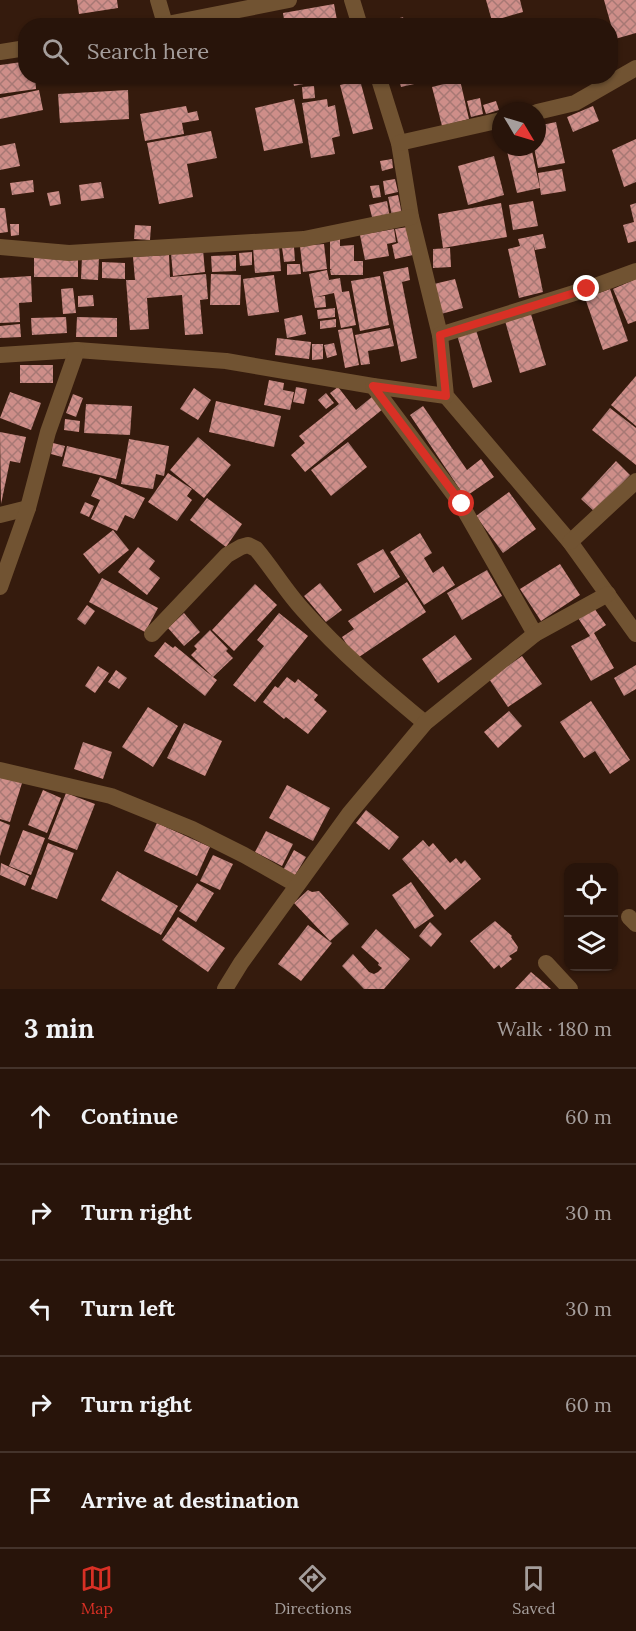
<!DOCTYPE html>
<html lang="en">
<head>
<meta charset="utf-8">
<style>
  :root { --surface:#28140a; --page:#342118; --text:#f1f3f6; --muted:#a59e9c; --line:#44332b; --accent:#d93025 }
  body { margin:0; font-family:Lora,serif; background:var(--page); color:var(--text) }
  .controls { position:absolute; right:18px; bottom:18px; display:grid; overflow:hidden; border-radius:12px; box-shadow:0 2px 4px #0004 }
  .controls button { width:54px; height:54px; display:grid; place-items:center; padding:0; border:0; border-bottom:2px solid var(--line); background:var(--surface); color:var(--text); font:30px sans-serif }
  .compass { position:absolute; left:492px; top:102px; width:54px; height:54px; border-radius:50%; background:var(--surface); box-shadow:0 2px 4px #0004; rotate:128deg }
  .stop { position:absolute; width:18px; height:18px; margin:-14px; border:4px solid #d93025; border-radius:50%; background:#fff }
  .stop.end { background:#d93025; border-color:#fff; box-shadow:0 2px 6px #0008 }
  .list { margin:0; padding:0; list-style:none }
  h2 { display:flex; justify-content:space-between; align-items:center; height:78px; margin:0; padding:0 24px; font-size:26px }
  h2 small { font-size:20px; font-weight:400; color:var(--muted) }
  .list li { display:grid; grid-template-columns:39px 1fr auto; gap:18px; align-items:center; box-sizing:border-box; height:96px; padding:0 24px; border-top:2px solid var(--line) }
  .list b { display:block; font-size:22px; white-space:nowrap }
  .list em { font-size:20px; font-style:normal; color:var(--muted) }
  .icon { flex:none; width:33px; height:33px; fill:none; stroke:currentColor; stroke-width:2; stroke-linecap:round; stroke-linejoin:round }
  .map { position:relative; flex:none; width:636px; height:989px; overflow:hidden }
  .search { position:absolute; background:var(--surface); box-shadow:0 2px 4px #0004; left:18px; right:18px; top:18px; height:66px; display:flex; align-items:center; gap:15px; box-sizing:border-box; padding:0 21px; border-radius:24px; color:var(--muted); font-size:22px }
  .sheet { height:558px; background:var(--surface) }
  nav { display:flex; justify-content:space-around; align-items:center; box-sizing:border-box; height:84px; border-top:2px solid var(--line); background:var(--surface); font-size:16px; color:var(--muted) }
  nav a { display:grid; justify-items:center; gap:3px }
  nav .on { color:var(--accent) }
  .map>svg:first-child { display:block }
</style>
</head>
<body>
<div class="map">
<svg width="636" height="989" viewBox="0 0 636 989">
  <defs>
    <pattern id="building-cross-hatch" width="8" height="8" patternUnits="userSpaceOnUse" patternTransform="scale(1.5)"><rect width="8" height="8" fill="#ce8e89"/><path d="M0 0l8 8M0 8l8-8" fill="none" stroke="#a77874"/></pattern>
  </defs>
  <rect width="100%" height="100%" fill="#351b0d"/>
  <g fill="url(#building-cross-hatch)">
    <path d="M77,0h40l1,8 -39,6z"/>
    <path d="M486,0h34l3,12 -31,9z"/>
    <path d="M604,0h32v33l-21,6z"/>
    <path d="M334,4l4,22h-53l-2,-13z"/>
    <path d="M403,17l2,9h-20l-1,-3z"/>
    <path d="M519,18l3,8h-24v-1z"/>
    <path d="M22,62l1,6 3,-1v9h9l1,13 -36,5v-29z"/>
    <path d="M292,76h20l1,6 -19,4z"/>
    <path d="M398,76h24l1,6 -22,5z"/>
    <path d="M360,80l13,49 -20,5 -13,-49z"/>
    <path d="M460,80l9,39 -27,7 -10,-39z"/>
    <path d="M314,86l1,12 -12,1 -1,-12z"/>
    <path d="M39,90l4,20 -43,9v-21z"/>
    <path d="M128,90l1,29 -69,4 -2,-29z"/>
    <path d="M480,98l3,16 -12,3 -4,-16z"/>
    <path d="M294,99l9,44 -39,8 -9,-43z"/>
    <path d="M327,99l1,8 7,-2 5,31 -8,2 3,16 -24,4 -9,-55z"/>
    <path d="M496,101l3,9 -13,4 -3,-9z"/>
    <path d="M186,106l2,7 9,-2 2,9 -17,3 2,11 -39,7 -5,-27z"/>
    <path d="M593,106l6,15 -26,11 -6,-15z"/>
    <path d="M556,122l9,41 -27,5 -4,-21h3v-21z"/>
    <path d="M211,131l6,27 -30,6 6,33 -34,7 -12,-61z"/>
    <path d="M636,139v43l-12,5 -12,-37z"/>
    <path d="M15,143l5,23 -20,4v-24z"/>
    <path d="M506,147h25l9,41 -23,5z"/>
    <path d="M494,156l10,39 -36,10 -10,-39z"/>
    <path d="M392,159l1,9 -11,3 -2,-10z"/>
    <path d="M562,169l4,22 -25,4 -3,-22z"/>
    <path d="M395,179l3,13 -13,3 -2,-14z"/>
    <path d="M33,180l1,12 -22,3 -2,-12z"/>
    <path d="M101,182l3,16 -23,3 -2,-16z"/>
    <path d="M379,185l2,12 -8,1 -3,-12z"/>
    <path d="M59,191l2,13 -11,2 -3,-13z"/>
    <path d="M398,195l4,19 -10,2 -4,-19z"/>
    <path d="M387,201l3,17 -17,3 -4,-16z"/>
    <path d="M533,201l5,25 -25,4 -4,-25z"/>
    <path d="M501,203l6,34 -64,11 -5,-34z"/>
    <path d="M636,203v38l-8,2 -5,-18 11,-3 -4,-17z"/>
    <path d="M0,208h5l3,24 -8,1z"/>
    <path d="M10,224h9v11l-8,1z"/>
    <path d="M135,225l16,1 -1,14 -16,-1z"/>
    <path d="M408,227l5,28 -18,4 -3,-14 6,-2 -3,-14z"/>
    <path d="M394,229l2,13 -9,2 2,12 -24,4 -5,-25z"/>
    <path d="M543,234l3,14 -11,2 -2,-7 10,49 -24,6 -11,-49 12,-3 -2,-7z"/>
    <path d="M340,238v8l14,-1v16h9v14h-32l-1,-5 2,-1h-2v-30z"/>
    <path d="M324,244l3,25 -24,3 -3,-26z"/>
    <path d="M279,246l2,25 -26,2 -2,-25z"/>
    <path d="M282,247h12l1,14 -11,1z"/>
    <path d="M450,248l1,19 -18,1v-19z"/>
    <path d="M203,250l2,22 -32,4 -2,-23z"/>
    <path d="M252,252v13l-12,1 -1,-13z"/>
    <path d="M34,253h13v6l31,1v17h-44z"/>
    <path d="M169,255l1,22 36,-3 2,25 -8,1 3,34 -18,1 -3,-40 -35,3 2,31 -19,1 -4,-50h9l-2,-23z"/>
    <path d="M236,255v16l-24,1 -1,-16z"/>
    <path d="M82,257h17l-1,23 -17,-1z"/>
    <path d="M102,262l23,1v16l-23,-1z"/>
    <path d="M287,264h13l1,10 -14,1z"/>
    <path d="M408,267l2,13 -8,2 15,76 -16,4 -18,-90z"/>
    <path d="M327,270l2,10 11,-2 2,14 7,-1 7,34 -15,3 -7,-35 -18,4 9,-1 1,11 -11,1 -6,-34z"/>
    <path d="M211,274l30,1 -1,30h-30z"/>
    <path d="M274,275l5,37 -31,4 -5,-37z"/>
    <path d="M31,276l1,26 -13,1 1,19 -20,1v-45z"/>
    <path d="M380,276l9,49 -29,6 -9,-50z"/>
    <path d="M455,279l8,29 -22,6 -7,-30z"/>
    <path d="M636,279v42l-8,3 -15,-35z"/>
    <path d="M73,288l3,25 -13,1 -2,-25z"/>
    <path d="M610,289l18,52 -25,9 -18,-52z"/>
    <path d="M93,295l1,11 -16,1v-11z"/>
    <path d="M335,308v9l-17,2 -1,-9z"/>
    <path d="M531,314l15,51 -26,8 -15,-52z"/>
    <path d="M302,315l4,19 -19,4 -3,-19z"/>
    <path d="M66,317l1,16 -35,2 -1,-17z"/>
    <path d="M77,317l40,1v19h-41z"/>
    <path d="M336,319v8l-16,2v-8z"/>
    <path d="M20,324l1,13 -21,1v-12z"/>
    <path d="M352,328l7,37 -14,3 -7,-38z"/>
    <path d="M390,328l4,18 -26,5 2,13 -9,1 -6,-30z"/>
    <path d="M476,330l16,52 -19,6 -16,-53z"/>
    <path d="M277,338l34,4 -2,17 -34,-4z"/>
    <path d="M334,343l3,12 -10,3 -3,-13z"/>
    <path d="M312,344h11v15l-11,1z"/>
    <rect x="20" y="365" width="33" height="18"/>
    <path d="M636,376v50l-25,-21z"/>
    <path d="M269,380l15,3 -1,7 11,2 -4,18 -26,-5z"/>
    <path d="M296,387l11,2 -3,15 -11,-2z"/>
    <path d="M338,387l18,23 17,-14 10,13 -78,63 -14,-17 14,-12 -6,-7 40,-32 -9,-11z"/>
    <path d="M194,388l17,12 -13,20 -18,-11z"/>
    <path d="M10,392l31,11 -10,27 -31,-12z"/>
    <path d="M326,393l8,10 -8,6 -8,-9z"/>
    <path d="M73,394l10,4 -7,19 -10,-4z"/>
    <path d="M216,401l65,15 -7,31 -65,-15z"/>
    <path d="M86,404l46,2 -2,29 -46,-2z"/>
    <path d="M423,406l44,64 14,-11 13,18 -29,20 -55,-82z"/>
    <path d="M610,408l26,20v37l-44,-35z"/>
    <path d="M65,419l15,2 -1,11 -15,-2z"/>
    <path d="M0,432l26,5 -6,26 -10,-2 -9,43z"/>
    <path d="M198,437l33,28 -27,33 -34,-28z"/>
    <path d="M129,439l40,7 -5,30 -8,-2 -3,15 -32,-5z"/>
    <path d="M348,442l19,25 -36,29 -20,-26z"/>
    <path d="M53,443l12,3 -3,11 -11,-3z"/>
    <path d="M67,446l54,13 -5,20 -54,-13z"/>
    <path d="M616,461l14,14 -35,37 -14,-13z"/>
    <path d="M168,473l24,16 -5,7 5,4 -15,21 -29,-19z"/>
    <path d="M100,477l45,21 -11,21 -9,-4 -8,16 -26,-12 9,-19 -9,-4z"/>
    <path d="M509,492l27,37 -33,24 -27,-37z"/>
    <path d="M207,498l35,26 -16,23 -36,-27z"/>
    <path d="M85,502l9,4 -5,11 -9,-4z"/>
    <path d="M113,530l16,20 -30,24 -16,-20z"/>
    <path d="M420,533l12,20 -8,5 9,15 10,-7 12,19 -31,20 -34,-53z"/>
    <path d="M138,547l17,14 -6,8 11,9 -13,17 -29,-23z"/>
    <path d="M383,549l17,28 -26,16 -17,-29z"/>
    <path d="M560,564l20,31 -39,26 -21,-32z"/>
    <path d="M487,570l15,26 -40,24 -15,-27z"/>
    <path d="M102,578l56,30 -13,24 -56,-30z"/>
    <path d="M407,582l19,30 -70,47 -14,-22 12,-8 -6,-8z"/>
    <path d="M320,583l22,27 -16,12 -22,-26z"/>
    <path d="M255,584l22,21 -43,46 -22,-21z"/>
    <path d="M87,605l8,6 -10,14 -8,-6z"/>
    <path d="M594,608l12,17 -12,8 20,35 -23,13 -20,-35 19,-10 -12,-18z"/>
    <path d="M184,613l16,19 -16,14 -16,-18z"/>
    <path d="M279,613l29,23 -53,66 -22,-17 31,-39 -7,-6z"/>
    <path d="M210,630l18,19 -2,2 7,7 -20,19 4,3 -12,16 -51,-40 11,-14 8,6 2,-2 38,31 -22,-22 6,-6 -3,-3z"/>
    <path d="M455,635l17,24 -34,24 -16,-24z"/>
    <path d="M522,656l20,28 -34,23 -19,-28z"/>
    <path d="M636,665v24l-12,7 -10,-18z"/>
    <path d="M98,666l11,7 -14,20 -10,-7z"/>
    <path d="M116,670l11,8 -8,11 -11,-7z"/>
    <path d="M287,677l8,6 3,-4 20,16 -4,5 13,11 -19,23 -22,-17 -2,2 -21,-17 12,-16 3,2z"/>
    <path d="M591,701l39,59 -20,14 -15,-23 -11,7 -24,-36z"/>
    <path d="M148,707l30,19 -25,41 -31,-20z"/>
    <path d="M509,711l13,15 -24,22 -14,-16z"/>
    <path d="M184,723l38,18 -17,35 -38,-18z"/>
    <path d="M83,742l29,10 -9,27 -29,-10z"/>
    <path d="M0,776l22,7 -12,39 -10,-3z"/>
    <path d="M287,785l43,23 -17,33 -44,-23z"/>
    <path d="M43,790l18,8 -14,35 -19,-8z"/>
    <path d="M66,793l29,11 -18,46 -29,-11z"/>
    <path d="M366,810l33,27 -10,13 -33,-27z"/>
    <path d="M0,821l10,4 -10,31z"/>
    <path d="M157,823l53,24 -13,29 -53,-25z"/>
    <path d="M23,830l22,8 -14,37 -22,-9z"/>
    <path d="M266,831l27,13 -11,22 -27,-14z"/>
    <path d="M423,840l6,7 4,-4 17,20 6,-5 5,6 4,-4 16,19 -36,31 -43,-51z"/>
    <path d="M48,843l26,10 -17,46 -26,-10z"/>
    <path d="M294,850l12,7 -12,20 -11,-7z"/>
    <path d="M213,855l20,9 -13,26 -20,-9z"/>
    <path d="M1,863l28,13 -4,10 -25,-11z"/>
    <path d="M117,871l61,35 -17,29 -60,-35z"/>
    <path d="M411,882l23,34 -19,13 -23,-34z"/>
    <path d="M197,883l17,10 -18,29 -17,-11z"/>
    <path d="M308,890l4,2 7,-1 30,33 -19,17 -36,-38z"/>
    <path d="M178,917l47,31 -17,24 -46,-32z"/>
    <path d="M495,921l17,15 -1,1 7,10 -1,4 -8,5 3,3 -11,9 -2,-3 -5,4 -24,-28z"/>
    <path d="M430,922l12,12 -11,13 -12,-11z"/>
    <path d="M308,925l24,18 -31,38 -23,-17z"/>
    <path d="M376,929l34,30 -26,30h-20l-22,-23 11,-12 16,18 5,2 4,-2 4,-4 -4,-3 1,-2 -18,-16z"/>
    <path d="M531,972l20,17h-36z"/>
  </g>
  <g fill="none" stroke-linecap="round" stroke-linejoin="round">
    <g stroke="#715332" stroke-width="16">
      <path d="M158,0l7,24"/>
      <path d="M352,0l8,26"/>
      <path d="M157,26l132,-26"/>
      <path d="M0,52l26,-4"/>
      <path d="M378,76l21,67 12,74 29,118 6,61 124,146 66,92"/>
      <path d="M537,112l38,-9 61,-35"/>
      <path d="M399,143l102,-23"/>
      <path d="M0,247l69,6 235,-14 107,-22"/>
      <path d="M440,335l147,-46 49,-18"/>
      <path d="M0,355l77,-5 149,11 147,25 73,10"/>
      <path d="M373,386l88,118 74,130"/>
      <path d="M0,515l28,-7"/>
      <path d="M570,542l66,-61"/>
      <path d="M0,587l28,-79 20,-76 29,-82"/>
      <path d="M152,634l75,-79 14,-8 7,-2 8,4c17,20 30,43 48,62 37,42 79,77 121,112"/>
      <path d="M0,770l111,26 81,33 52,26 53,30"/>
      <path d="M629,917l7,7"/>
      <path d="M546,963l24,26"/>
      <path d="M225,989l16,-26 108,-149 76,-91 110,-89 73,-40"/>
    </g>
  </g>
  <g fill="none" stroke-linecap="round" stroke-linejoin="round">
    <path stroke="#d93025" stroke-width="8" d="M462,504l-89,-118 73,10 -6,-61 147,-46"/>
  </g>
</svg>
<div class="controls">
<button><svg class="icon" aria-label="locate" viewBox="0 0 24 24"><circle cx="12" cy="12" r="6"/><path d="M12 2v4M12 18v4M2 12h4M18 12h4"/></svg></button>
<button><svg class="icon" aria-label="layers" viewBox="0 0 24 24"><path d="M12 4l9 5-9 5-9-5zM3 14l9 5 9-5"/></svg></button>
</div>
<svg class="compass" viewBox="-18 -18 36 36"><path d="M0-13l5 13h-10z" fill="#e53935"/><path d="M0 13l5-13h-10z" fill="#a59e9c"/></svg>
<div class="stop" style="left:462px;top:504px"></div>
<div class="stop end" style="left:587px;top:289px"></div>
<div class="search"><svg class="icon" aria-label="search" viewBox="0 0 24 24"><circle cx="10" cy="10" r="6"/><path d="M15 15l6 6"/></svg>Search here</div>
</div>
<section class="sheet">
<h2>3 min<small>Walk · 180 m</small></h2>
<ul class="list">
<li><svg class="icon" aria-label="ahead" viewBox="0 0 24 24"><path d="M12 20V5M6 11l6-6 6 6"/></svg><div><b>Continue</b></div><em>60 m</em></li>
<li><svg class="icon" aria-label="right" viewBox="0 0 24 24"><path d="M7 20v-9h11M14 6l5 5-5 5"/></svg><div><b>Turn right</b></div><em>30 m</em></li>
<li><svg class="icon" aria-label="left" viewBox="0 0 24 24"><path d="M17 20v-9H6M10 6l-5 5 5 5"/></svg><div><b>Turn left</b></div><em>30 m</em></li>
<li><svg class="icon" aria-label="right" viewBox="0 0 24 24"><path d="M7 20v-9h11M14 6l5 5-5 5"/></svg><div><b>Turn right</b></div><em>60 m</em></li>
<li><svg class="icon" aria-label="arrive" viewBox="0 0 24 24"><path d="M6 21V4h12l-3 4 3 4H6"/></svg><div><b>Arrive at destination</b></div></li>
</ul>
</section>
<nav>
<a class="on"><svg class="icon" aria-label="map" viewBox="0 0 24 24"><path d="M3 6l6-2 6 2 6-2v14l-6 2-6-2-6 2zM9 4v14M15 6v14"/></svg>Map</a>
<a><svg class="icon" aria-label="directions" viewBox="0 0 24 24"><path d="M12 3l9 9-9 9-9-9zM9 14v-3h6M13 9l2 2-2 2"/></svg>Directions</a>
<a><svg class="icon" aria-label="saved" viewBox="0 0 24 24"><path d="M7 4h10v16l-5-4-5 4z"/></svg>Saved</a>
</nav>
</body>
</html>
